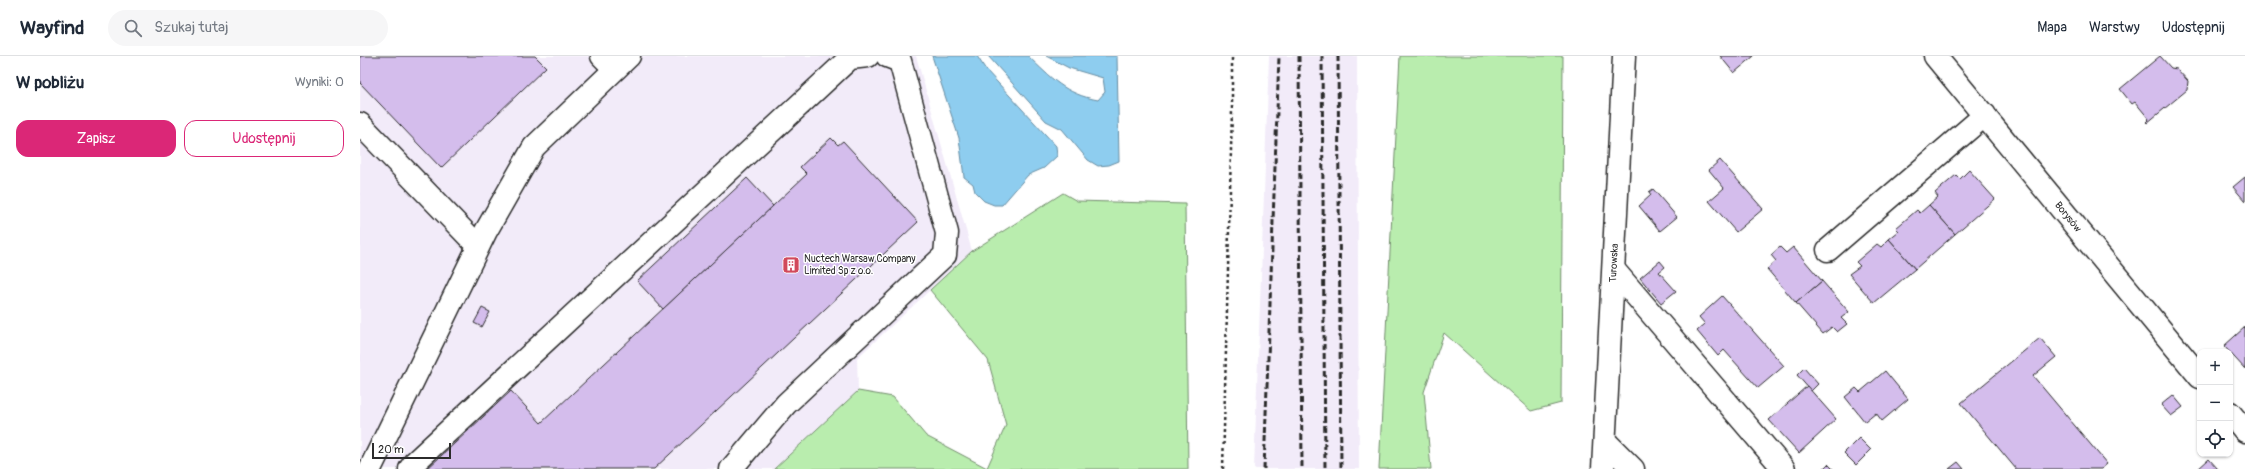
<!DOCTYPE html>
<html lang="pl">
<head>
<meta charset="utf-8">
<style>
  :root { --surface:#fff; --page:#f6f6f7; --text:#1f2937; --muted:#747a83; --line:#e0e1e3; --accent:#db2777 }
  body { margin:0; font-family:Pangolin,sans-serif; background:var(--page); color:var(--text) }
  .controls { position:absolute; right:12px; bottom:12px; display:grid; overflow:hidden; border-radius:8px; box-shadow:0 1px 3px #0004 }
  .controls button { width:36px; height:36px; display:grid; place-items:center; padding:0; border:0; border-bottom:1px solid var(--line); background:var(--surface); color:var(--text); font:20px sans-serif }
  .scale { position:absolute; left:12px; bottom:10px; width:79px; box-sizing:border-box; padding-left:4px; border:2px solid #2b2b2b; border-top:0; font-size:11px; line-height:14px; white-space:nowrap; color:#2b2b2b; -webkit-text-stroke:3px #fff; paint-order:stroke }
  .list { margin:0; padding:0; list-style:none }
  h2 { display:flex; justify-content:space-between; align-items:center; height:52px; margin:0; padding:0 16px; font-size:17px }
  h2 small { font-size:13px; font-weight:400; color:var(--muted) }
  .actions { display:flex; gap:8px; padding:12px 16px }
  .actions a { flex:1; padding:9px 0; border:1px solid var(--accent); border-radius:12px; text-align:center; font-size:14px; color:var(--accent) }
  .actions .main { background:var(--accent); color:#fff }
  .icon { flex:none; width:22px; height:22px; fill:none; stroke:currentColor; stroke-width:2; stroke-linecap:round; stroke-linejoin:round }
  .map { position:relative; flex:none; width:1885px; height:413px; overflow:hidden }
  header { display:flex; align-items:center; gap:24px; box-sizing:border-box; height:56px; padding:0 20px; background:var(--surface); border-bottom:1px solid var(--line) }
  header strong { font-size:19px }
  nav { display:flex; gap:22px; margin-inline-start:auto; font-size:14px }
  .search { width:280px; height:36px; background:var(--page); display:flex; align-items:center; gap:10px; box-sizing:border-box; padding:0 14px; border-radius:22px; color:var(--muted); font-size:15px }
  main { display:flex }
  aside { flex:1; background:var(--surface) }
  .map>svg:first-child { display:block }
</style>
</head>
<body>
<header>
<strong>Wayfind</strong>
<div class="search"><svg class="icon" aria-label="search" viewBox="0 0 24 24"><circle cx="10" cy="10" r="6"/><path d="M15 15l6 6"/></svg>Szukaj tutaj</div>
<nav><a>Mapa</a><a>Warstwy</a><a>Udostępnij</a></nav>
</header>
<main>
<aside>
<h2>W pobliżu<small>Wyniki: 0</small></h2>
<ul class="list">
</ul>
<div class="actions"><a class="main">Zapisz</a><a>Udostępnij</a></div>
</aside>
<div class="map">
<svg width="1885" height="413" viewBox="0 0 1885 413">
  <rect width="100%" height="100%" fill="#fff"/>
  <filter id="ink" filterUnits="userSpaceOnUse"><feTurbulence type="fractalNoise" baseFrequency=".025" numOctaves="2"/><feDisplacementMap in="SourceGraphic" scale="8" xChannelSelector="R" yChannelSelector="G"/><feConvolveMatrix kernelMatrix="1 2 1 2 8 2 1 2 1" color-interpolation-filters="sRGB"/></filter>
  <g filter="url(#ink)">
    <g fill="#f2ebf9">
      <path d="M0,0h556l56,195 -115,107 1,33 -84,78h-414z"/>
      <path d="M909,0h88l2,413h-105z"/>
    </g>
    <g fill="#b9edae" stroke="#728c6c">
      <path d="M1040,0h163l-2,347 -30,8 -87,-78 -20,59 7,77h-52z"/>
      <path d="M703,137l14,8 108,3 3,265h-414l84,-78 35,6 33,39 61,32 19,-43 -18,-65 -58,-70 42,-39z"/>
    </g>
    <g fill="#8ecdef" stroke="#668ca1">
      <path d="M572,0h45l9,14 70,76 1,10 -13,12 -16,7 -26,30h-8l-10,-4 -9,-9 -2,-8 -9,-7 -5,-39z"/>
      <path d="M628,0h40c23,22 37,38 70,44l7,-8 -2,-14 -34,-10 -23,-12h71l2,105 -10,4 -11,1 -10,-6 -26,-31 -16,-8z"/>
    </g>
    <g fill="#d4bdec" stroke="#2b2b2b">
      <path d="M0,0h175l11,11 -105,101 -81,-85z"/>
      <path d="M1360,0h34l-20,17z"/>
      <path d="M1800,0l11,12 6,1 11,12 -1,9 -40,33 -1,-1 3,-3 -14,-17 -3,2 -12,-15z"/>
      <path d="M471,82l7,7 5,-4 75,81 -264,247h-227l84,-78 30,32 266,-249 -7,-7z"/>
      <path d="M1360,104l43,49 -27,23 -27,-31 15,-13 -15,-18z"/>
      <path d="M1609,114l26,29 -40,35 -26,-29 9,-8 -3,-4 21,-18 4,4z"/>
      <path d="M1885,121v24l-12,-14z"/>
      <path d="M387,122l26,28 -110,103 -26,-28z"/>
      <path d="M1293,133l24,28 -17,14 -21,-25 12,-11 -2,-3z"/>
      <path d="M1569,149l26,29 -40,35 -26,-30 10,-8 -3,-3 21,-18 3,3z"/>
      <path d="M1529,183l26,30 -41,34 -25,-29 11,-8 -4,-4 21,-18 4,3z"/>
      <path d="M1420,191l6,6 7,-6 29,34 -26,22 -29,-34 9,-8 -5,-6z"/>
      <path d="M1300,205l5,6 -6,5 17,19 -15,12 -21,-25z"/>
      <path d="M1462,225l27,31 -8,6 6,6 -10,8 -5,-5 -9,7 -27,-31z"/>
      <path d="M1362,240l62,70 -26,22 -34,-38 -6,6 -21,-25 8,-7 -6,-7z"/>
      <path d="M122,252l8,4 -8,15 -8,-4z"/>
      <path d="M1885,271v42l-21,-23z"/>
      <path d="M1680,282l16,19 -23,19 74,88 -6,5h-85l-55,-66z"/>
      <path d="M1444,312l14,16 -7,7 -14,-16z"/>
      <path d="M1525,315l23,28 -26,22 -6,-8 -11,9 -20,-25 11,-9 4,4z"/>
      <path d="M1447,330l29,33 -37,34 -30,-33z"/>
      <path d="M1813,339l10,12 -12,9 -10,-11z"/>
      <path d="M1499,382l12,12 -15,15 -12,-12z"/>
      <path d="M1849,403l9,10h-20z"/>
      <path d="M1598,406l6,7h-15z"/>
      <path d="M1468,408l5,5h-10z"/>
    </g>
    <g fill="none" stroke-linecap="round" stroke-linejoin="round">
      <g stroke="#2b2b2b" stroke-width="25">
        <g id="minor">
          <path d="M242,0l13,13"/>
          <path d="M1575,0l265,321"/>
          <path d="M0,68l118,122"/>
          <path d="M1468,194l157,-135"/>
          <path d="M1254,214l170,199"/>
          <path d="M1870,357l15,18"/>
          <path d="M1245,385l28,28"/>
          <path d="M10,413l116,-238 48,-84 95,-91"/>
          <path d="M50,413l4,-6 436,-405 18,-2"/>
          <path d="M371,413l55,-65 159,-149 2,-22 -47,-172 -13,-5"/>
          <path d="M1243,413l21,-413"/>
        </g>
      </g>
      <path stroke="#2b2b2b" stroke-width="2.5" stroke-dasharray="3 3" stroke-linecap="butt" d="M863,413l9,-359v-54"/>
      <use href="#minor" stroke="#fff" stroke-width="22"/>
      <g stroke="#2b2b2b" stroke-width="3" stroke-dasharray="6 3" stroke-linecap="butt">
        <path d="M939,0l3,413"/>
        <path d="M962,0l3,413"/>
        <path d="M978,0l3,413"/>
        <path d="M904,413l15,-413"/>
      </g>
    </g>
  </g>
  <defs>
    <g id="building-square" transform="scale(0.9)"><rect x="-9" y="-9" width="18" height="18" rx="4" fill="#d1495b" stroke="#fff"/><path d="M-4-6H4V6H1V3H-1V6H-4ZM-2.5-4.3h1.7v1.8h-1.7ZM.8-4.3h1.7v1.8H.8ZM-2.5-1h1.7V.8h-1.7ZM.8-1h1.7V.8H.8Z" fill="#fff"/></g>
  </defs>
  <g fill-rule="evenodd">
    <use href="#building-square" x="431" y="209"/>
  </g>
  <g text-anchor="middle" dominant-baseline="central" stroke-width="3" stroke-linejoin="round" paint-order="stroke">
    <g font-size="10" fill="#2b2b2b" stroke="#fff">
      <text transform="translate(1708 161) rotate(51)">Borysów</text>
      <text transform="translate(1254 207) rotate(-87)">Turowska</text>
    </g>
    <g font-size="10" fill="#2b2b2b" stroke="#fff" text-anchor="start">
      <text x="444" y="203">Nuctech Warsaw Company<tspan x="444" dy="12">Limited Sp z o.o.</tspan></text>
    </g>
  </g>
</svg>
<div class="controls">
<button>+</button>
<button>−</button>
<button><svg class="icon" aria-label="locate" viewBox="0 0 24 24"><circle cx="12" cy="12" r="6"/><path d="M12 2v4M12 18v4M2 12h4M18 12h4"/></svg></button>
</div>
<div class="scale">20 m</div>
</div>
</main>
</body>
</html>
